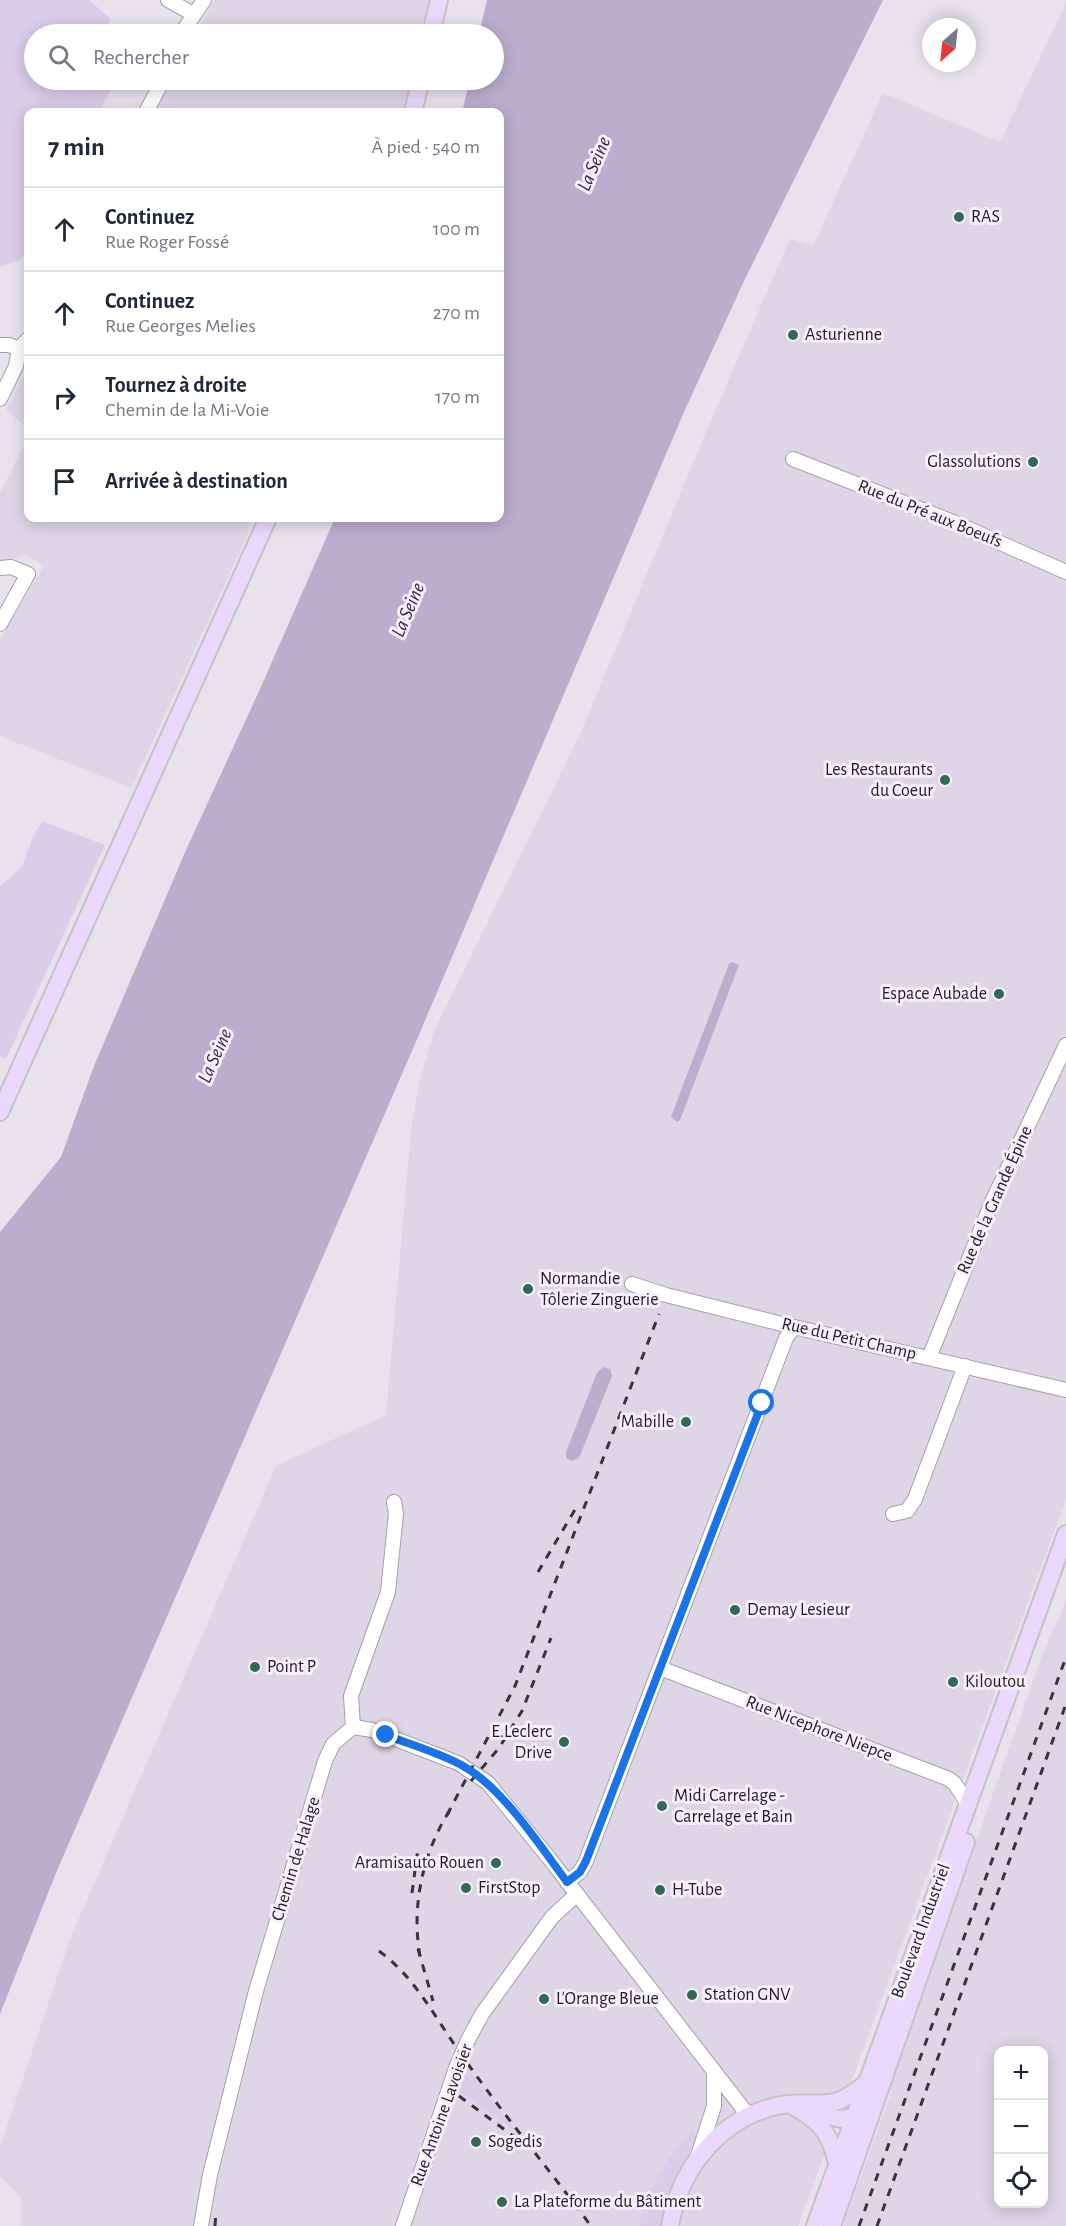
<!DOCTYPE html>
<html lang="fr">
<head>
<meta charset="utf-8">
<style>
  :root { --surface:#fff; --page:#f6f6f7; --text:#1f2937; --muted:#747a83; --line:#e0e1e3 }
  body { margin:0; font-family:"Alegreya Sans",sans-serif; background:var(--page); color:var(--text) }
  .controls { position:absolute; right:18px; bottom:18px; display:grid; overflow:hidden; border-radius:12px; box-shadow:0 3px 15px #0003 }
  .controls button { width:54px; height:54px; display:grid; place-items:center; padding:0; border:0; border-bottom:2px solid var(--line); background:var(--surface); color:var(--text); font:30px sans-serif }
  .compass { position:absolute; left:922px; top:18px; width:54px; height:54px; border-radius:50%; background:var(--surface); box-shadow:0 3px 15px #0003; rotate:207deg }
  .stop { position:absolute; width:18px; height:18px; margin:-14px; border:4px solid #1a73e8; border-radius:50%; background:#fff }
  .stop.end { background:#1a73e8; border-color:#fff; box-shadow:0 2px 6px #0008 }
  .list { margin:0; padding:0; list-style:none }
  h2 { display:flex; justify-content:space-between; align-items:center; height:78px; margin:0; padding:0 24px; font-size:26px }
  h2 small { font-size:20px; font-weight:400; color:var(--muted) }
  .list li { display:grid; grid-template-columns:39px 1fr auto; gap:18px; align-items:center; box-sizing:border-box; height:84px; padding:0 24px; border-top:2px solid var(--line) }
  .list b { display:block; font-size:22px; white-space:nowrap }
  .list p { margin:0; font-size:20px; white-space:nowrap; color:var(--muted) }
  .list em { font-size:20px; font-style:normal; color:var(--muted) }
  .icon { flex:none; width:33px; height:33px; fill:none; stroke:currentColor; stroke-width:2; stroke-linecap:round; stroke-linejoin:round }
  .map { position:relative; flex:none; width:1066px; height:2226px; overflow:hidden }
  .search { position:absolute; background:var(--surface); box-shadow:0 3px 15px #0003; left:24px; top:24px; width:480px; height:66px; display:flex; align-items:center; gap:15px; box-sizing:border-box; padding:0 21px; border-radius:33px; color:var(--muted); font-size:22px }
  .panel { position:absolute; background:var(--surface); box-shadow:0 3px 15px #0003; left:24px; top:108px; width:480px; height:414px; border-radius:12px }
  .map>svg:first-child { display:block }
</style>
</head>
<body>
<div class="map">
<svg width="1066" height="2226" viewBox="0 0 1066 2226">
  <rect width="100%" height="100%" fill="#e8e2ed"/>
  <g fill="#ded5e7" fill-rule="evenodd">
    <path d="M214,0h215l-5,34h-229z"/>
    <path d="M1066,3v1496l-268,727h-777v-28l-21,-22v-29l70,-208 206,-473 110,-51 25,-284 8,-49 15,-51 146,-297 123,-295 87,-200 23,7 70,-153 117,49z"/>
    <path d="M173,80h243l-8,32h-252z"/>
    <path d="M28,365v63l-22,-18z"/>
    <path d="M28,437v81h221l-1,16 -117,254 -131,-52v-96l44,-74 -18,-11 -26,7v-69z"/>
    <path d="M1066,1601v625h-223l47,-129 3,-22 150,-422zM1044,2050v154h-46v-154z"/>
  </g>
  <g fill="#dbcdea">
    <path d="M0,0h89l22,19 -10,15h-67v46h82l-17,32h-71v134l-6,13 -22,8z"/>
    <path d="M42,821l63,24 -99,214 -6,-3v-170l22,-19 10,-28z"/>
    <path d="M465,2065l49,65 -58,-41z"/>
    <path d="M694,2128l2,12 -25,49 -11,37h-21c13,-44 24,-64 55,-98z"/>
  </g>
  <g fill="#bcaccd">
    <path d="M487,0h396l-139,281 -60,131 -266,625 -362,836 -56,141v-782l61,-75 33,-91 92,-216 74,-161 75,-171h165v-406h-38l8,-32h24v-46h-15z"/>
    <path d="M732,962l7,3 -59,155 -3,2 -6,-5 58,-153z"/>
    <path d="M603,1367l7,2 2,7 -33,82 -7,3 -6,-3v-6l31,-79z"/>
  </g>
  <g fill="none" stroke-linecap="round" stroke-linejoin="round">
    <g stroke="#a5a0ab" stroke-width="16">
      <g id="minor">
        <path d="M168,0l25,14"/>
        <path d="M181,34l23,-34"/>
        <path d="M146,112l17,-32"/>
        <path d="M0,345h9l10,4"/>
        <path d="M0,399l16,-33 3,-17 9,-10"/>
        <path d="M793,459l160,63 113,50"/>
        <path d="M0,568l11,-1 17,7 -28,50"/>
        <path d="M632,1284l34,11 128,32 272,63"/>
        <path d="M929,1358l63,-156 74,-157"/>
        <path d="M893,1514l14,-3 8,-12 50,-133"/>
        <path d="M660,1668l289,111 6,5 13,20"/>
        <path d="M353,1727l19,3 86,33 30,20 61,75 199,257"/>
        <path d="M353,1727l-2,-31 37,-104 8,-78 -2,-12"/>
        <path d="M567,1882l13,-10 6,-11 200,-523 8,-11"/>
        <path d="M698,2156l16,-50v-35"/>
        <path d="M201,2226l9,-51 46,-184 69,-230 8,-17 20,-17"/>
        <path d="M403,2226l53,-158 12,-28 14,-26 70,-97 25,-23"/>
      </g>
    </g>
    <g stroke="#c5c4c5" stroke-width="20">
      <g id="major">
        <path d="M431,34l8,-34"/>
        <path d="M413,112l8,-32"/>
        <path d="M0,1112l268,-594"/>
        <path d="M789,2104c30,16 40,26 48,59"/>
        <path d="M806,2111l35,8 22,-3"/>
        <path d="M670,2226c10,-61 55,-113 117,-122 16,-2 36,2 51,-3 10,-3 19,-11 27,-17"/>
        <path d="M815,2226l251,-692"/>
        <path d="M832,2226l134,-384"/>
      </g>
    </g>
    <use href="#minor" stroke="#fff" stroke-width="14"/>
    <use href="#major" stroke="#ebd8fd" stroke-width="16"/>
    <g stroke="#38353a" stroke-width="3" stroke-dasharray="8 8" stroke-linecap="butt">
      <path d="M538,1572l38,-64"/>
      <path d="M471,1781l28,-33 23,-37 29,-73"/>
      <path d="M447,1815l68,-129 144,-372"/>
      <path d="M412,1893l6,-45"/>
      <path d="M418,1949l15,52"/>
      <path d="M379,1951c37,27 56,67 82,103 41,59 87,114 130,172"/>
      <path d="M420,1956c-9,-50 3,-104 30,-146"/>
      <path d="M459,2096l61,45"/>
      <path d="M215,2226l1,-16"/>
      <path d="M859,2226l207,-569"/>
      <path d="M877,2226l189,-522"/>
    </g>
  </g>
  <g fill="none" stroke-linecap="round" stroke-linejoin="round">
    <path stroke="#1a73e8" stroke-width="8" d="M386,1735c25,10 54,18 77,31 39,21 77,80 104,116l13,-10 6,-11 176,-458"/>
  </g>
  <g fill="#316951" stroke="#f5effb" stroke-width="2">
    <circle cx="959" cy="217" r="6"/>
    <circle cx="793" cy="335" r="6"/>
    <circle cx="1033" cy="462" r="6"/>
    <circle cx="945" cy="780" r="6"/>
    <circle cx="999" cy="994" r="6"/>
    <circle cx="528" cy="1289" r="6"/>
    <circle cx="686" cy="1422" r="6"/>
    <circle cx="735" cy="1610" r="6"/>
    <circle cx="255" cy="1667" r="6"/>
    <circle cx="953" cy="1682" r="6"/>
    <circle cx="564" cy="1742" r="6"/>
    <circle cx="662" cy="1806" r="6"/>
    <circle cx="496" cy="1863" r="6"/>
    <circle cx="466" cy="1888" r="6"/>
    <circle cx="660" cy="1890" r="6"/>
    <circle cx="692" cy="1995" r="6"/>
    <circle cx="544" cy="1999" r="6"/>
    <circle cx="476" cy="2142" r="6"/>
    <circle cx="502" cy="2202" r="6"/>
  </g>
  <g text-anchor="middle" dominant-baseline="central" stroke-width="6" stroke-linejoin="round" paint-order="stroke">
    <g font-size="18" fill="#1f1d21" stroke="#f5effb" text-anchor="start">
      <text x="971" y="217">RAS</text>
      <text x="805" y="335">Asturienne</text>
      <text x="1021" y="462" text-anchor="end">Glassolutions</text>
      <text x="933" y="770" text-anchor="end">Les Restaurants<tspan x="933" dy="21">du Coeur</tspan></text>
      <text x="987" y="994" text-anchor="end">Espace Aubade</text>
      <text x="540" y="1279">Normandie<tspan x="540" dy="21">Tôlerie Zinguerie</tspan></text>
      <text x="674" y="1422" text-anchor="end">Mabille</text>
      <text x="747" y="1610">Demay Lesieur</text>
      <text x="267" y="1667">Point P</text>
      <text x="965" y="1682">Kiloutou</text>
      <text x="552" y="1732" text-anchor="end">E.Leclerc<tspan x="552" dy="21">Drive</tspan></text>
      <text x="674" y="1796">Midi Carrelage -<tspan x="674" dy="21">Carrelage et Bain</tspan></text>
      <text x="484" y="1863" text-anchor="end">Aramisauto Rouen</text>
      <text x="478" y="1888">FirstStop</text>
      <text x="672" y="1890">H-Tube</text>
      <text x="704" y="1995">Station GNV</text>
      <text x="556" y="1999">L'Orange Bleue</text>
      <text x="488" y="2142">Sogedis</text>
      <text x="514" y="2202">La Plateforme du Bâtiment</text>
    </g>
    <g font-size="18" fill="#1f1d21" stroke="#f5effb">
      <text transform="translate(930 514) rotate(22)">Rue du Pré aux Boeufs</text>
      <text transform="translate(995 1200) rotate(-66)">Rue de la Grande Épine</text>
      <text transform="translate(849 1339) rotate(13)">Rue du Petit Champ</text>
      <text transform="translate(819 1729) rotate(21)">Rue Nicephore Niepce</text>
      <text transform="translate(296 1859) rotate(-73)">Chemin de Halage</text>
      <text transform="translate(921 1931) rotate(-70)">Boulevard Industriel</text>
      <text transform="translate(442 2115) rotate(-70)">Rue Antoine Lavoisier</text>
    </g>
    <g font-size="20" font-style="italic" fill="#3c2550" stroke="#f5effb">
      <text transform="translate(594 164) rotate(-67)">La Seine</text>
      <text transform="translate(408 610) rotate(-67)">La Seine</text>
      <text transform="translate(215 1056) rotate(-66)">La Seine</text>
    </g>
  </g>
</svg>
<div class="controls">
<button>+</button>
<button>−</button>
<button><svg class="icon" aria-label="locate" viewBox="0 0 24 24"><circle cx="12" cy="12" r="6"/><path d="M12 2v4M12 18v4M2 12h4M18 12h4"/></svg></button>
</div>
<svg class="compass" viewBox="-18 -18 36 36"><path d="M0-13l5 13h-10z" fill="#e53935"/><path d="M0 13l5-13h-10z" fill="#747a83"/></svg>
<div class="stop" style="left:762px;top:1403px"></div>
<div class="stop end" style="left:386px;top:1735px"></div>
<div class="search"><svg class="icon" aria-label="search" viewBox="0 0 24 24"><circle cx="10" cy="10" r="6"/><path d="M15 15l6 6"/></svg>Rechercher</div>
<section class="panel">
<h2>7 min<small>À pied · 540 m</small></h2>
<ul class="list">
<li><svg class="icon" aria-label="ahead" viewBox="0 0 24 24"><path d="M12 20V5M6 11l6-6 6 6"/></svg><div><b>Continuez</b><p>Rue Roger Fossé</p></div><em>100 m</em></li>
<li><svg class="icon" aria-label="ahead" viewBox="0 0 24 24"><path d="M12 20V5M6 11l6-6 6 6"/></svg><div><b>Continuez</b><p>Rue Georges Melies</p></div><em>270 m</em></li>
<li><svg class="icon" aria-label="right" viewBox="0 0 24 24"><path d="M7 20v-9h11M14 6l5 5-5 5"/></svg><div><b>Tournez à droite</b><p>Chemin de la Mi-Voie</p></div><em>170 m</em></li>
<li><svg class="icon" aria-label="arrive" viewBox="0 0 24 24"><path d="M6 21V4h12l-3 4 3 4H6"/></svg><div><b>Arrivée à destination</b></div></li>
</ul>
</section>
</div>
</body>
</html>
